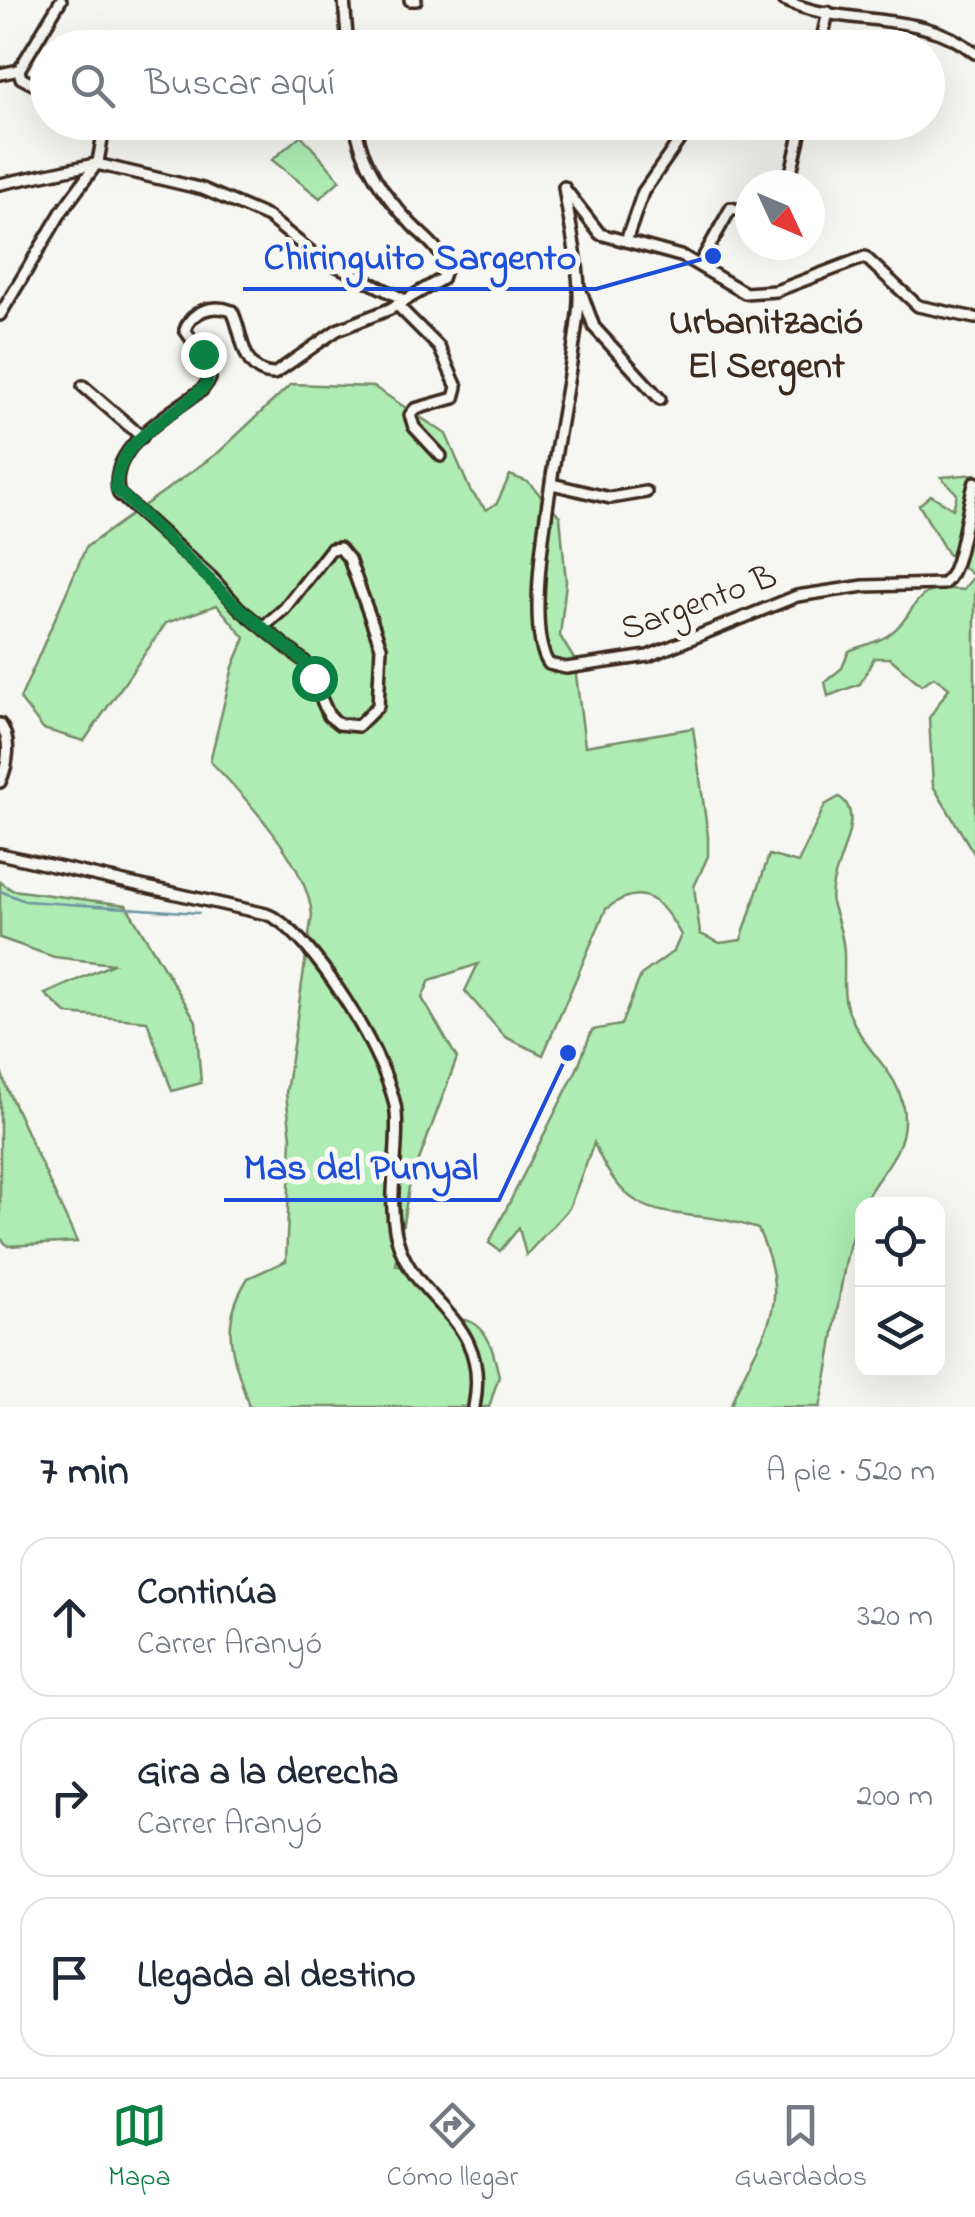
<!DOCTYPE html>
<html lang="es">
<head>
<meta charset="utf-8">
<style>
  :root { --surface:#fff; --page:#f6f6f7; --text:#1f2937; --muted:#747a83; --line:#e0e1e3; --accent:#0b8043 }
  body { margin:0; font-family:"Indie Flower",sans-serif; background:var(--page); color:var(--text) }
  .controls { position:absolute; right:30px; bottom:30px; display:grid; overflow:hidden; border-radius:20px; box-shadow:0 10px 40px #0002 }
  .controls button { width:90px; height:90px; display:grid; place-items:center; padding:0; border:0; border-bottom:2px solid var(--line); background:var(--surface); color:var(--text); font:50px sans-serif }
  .compass { position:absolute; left:735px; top:170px; width:90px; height:90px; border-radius:50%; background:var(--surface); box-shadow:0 10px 40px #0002; rotate:134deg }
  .stop { position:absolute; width:30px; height:30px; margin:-22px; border:8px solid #0b8043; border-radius:50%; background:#fff }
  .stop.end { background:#0b8043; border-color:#fff; box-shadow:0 2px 10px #0008 }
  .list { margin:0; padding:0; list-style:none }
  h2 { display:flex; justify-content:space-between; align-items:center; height:130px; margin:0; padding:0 40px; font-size:42px }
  h2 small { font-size:32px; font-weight:400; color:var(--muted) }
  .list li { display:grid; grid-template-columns:65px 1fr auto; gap:30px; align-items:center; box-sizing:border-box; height:160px; margin:0 20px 20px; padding:0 20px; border:2px solid var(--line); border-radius:30px }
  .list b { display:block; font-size:38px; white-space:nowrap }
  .list p { margin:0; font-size:32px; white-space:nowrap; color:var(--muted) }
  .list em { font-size:32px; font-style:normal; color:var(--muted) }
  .icon { flex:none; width:55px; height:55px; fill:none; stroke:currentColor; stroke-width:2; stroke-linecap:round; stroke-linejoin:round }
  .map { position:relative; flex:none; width:975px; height:1407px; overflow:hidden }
  .search { position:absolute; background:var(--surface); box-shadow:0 10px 40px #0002; left:30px; right:30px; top:30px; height:110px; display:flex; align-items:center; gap:25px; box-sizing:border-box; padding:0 35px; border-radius:55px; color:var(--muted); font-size:38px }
  .sheet { height:670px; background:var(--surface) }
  nav { display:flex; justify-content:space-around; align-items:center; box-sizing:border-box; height:140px; border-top:2px solid var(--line); background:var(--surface); font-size:28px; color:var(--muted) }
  nav a { display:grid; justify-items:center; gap:5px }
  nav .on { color:var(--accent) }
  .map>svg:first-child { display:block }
</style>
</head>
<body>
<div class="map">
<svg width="975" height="1407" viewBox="0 0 975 1407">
  <rect width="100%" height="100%" fill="#f6f6f2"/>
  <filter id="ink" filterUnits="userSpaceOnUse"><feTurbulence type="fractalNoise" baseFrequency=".01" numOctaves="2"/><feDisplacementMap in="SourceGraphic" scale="20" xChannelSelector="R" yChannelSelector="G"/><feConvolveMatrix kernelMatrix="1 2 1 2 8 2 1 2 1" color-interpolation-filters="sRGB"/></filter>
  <g filter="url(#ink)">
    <g fill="#aeecb3" stroke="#748b68" stroke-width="2.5">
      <path d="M301,135l39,45 -20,18 -48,-38z"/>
      <path d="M291,384l83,3 72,47 24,56 16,20 11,-7 13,-28 18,7 32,34 6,66 -6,54 14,23 11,87 108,-18 15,108v20l-14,31 6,47 20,9 21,-3 28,-85 29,8 27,-58 14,-8c32,19 -14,77 -7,106 5,16 12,35 12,52 1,38 -5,44 16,79 18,30 44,45 44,86 0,37 -29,56 -42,86 -25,63 -25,135 -42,201h-90c27,-74 67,-93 28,-178 -78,-28 -125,9 -164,-86l-25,65 -43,47 -7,-27 -19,23 -11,-8 88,-174 15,-39 29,-5 20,-50 33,-24 7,-16c-18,-33 -38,-56 -75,-26l-63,146 -38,-18 -40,-46 13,-27 -48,16 -8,18 35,60 -48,129 -13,78 11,4 40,50c39,-4 44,24 52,57l-10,31h-240c-15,-51 -32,-80 -1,-129l38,-17 5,-123 -5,-45 26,-178c-5,-52 -66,-117 -102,-154l23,-94 12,-29 -28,-33 -51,18 -82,118 -41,-12 -23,-30 66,-152 133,-95z"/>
      <path d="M975,474v381l-42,-69 -4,-68 20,-30 -15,-11 -13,8 -31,-27h-16l-14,26 -32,12 -3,-14 17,-14 7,-17c11,-5 27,-8 38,-15 35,-24 20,-53 76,-46l11,-14 -27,-23 -28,-48 12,-10 22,14 4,-15 -16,-17z"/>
      <path d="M0,882l12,8 114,15 70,116 5,62 -29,8 -25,-70 -80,-7 -22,-20 68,-30 -59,-7 -54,-19z"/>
      <path d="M0,1068l7,21 70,153 -69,4 -8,-8z"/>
    </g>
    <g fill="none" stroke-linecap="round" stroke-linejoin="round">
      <path stroke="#70949f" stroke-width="2.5" d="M0,891l25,10 174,12"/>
      <g stroke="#3b2a1e" stroke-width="16">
        <g id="minor">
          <path d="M344,0l4,48"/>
          <path d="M410,0h6"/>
          <path d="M784,0c61,29 137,8 191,53"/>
          <path d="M820,48l8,-36"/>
          <path d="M19,70l42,-70"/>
          <path d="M19,70l2,8 27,14"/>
          <path d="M0,74l19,-4"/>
          <path d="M97,164l106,25 65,28 47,38 90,45"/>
          <path d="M0,184l95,-20"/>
          <path d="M788,185l15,-63"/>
          <path d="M564,187c5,37 16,76 15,114 -3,73 -66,315 -30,363l17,4 82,-12 149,-60 67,-10 79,-2c18,-10 23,-77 32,-102"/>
          <path d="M565,189l35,45 84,23 61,36 31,-2 89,-34 53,49 57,12"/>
          <path d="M626,241l17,-49 49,-70"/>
          <path d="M699,265l32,-57 19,5"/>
          <path d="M581,291l13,36 66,72"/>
          <path d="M397,305l42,42 18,40 -3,11 -39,11 -5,6 4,12 27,29"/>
          <path d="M0,315l62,-104 36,-49 4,-23 -4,-17"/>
          <path d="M83,386l59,51"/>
          <path d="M552,484l58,14 36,-6"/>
          <path d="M263,627l21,-18 47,-60 9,-1 9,11 32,88 -3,59 -20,20 -19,-2 -10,-8 -24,-54 -65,-53 -27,-30 -94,-85c-14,-45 53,-82 83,-104l8,-11 -2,-16 -23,-33c7,-20 28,-26 47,-19 12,23 8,62 42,63l63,-44 53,-21 52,-30 4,-12c-5,-18 -21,-29 -34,-42 -28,-30 -51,-61 -57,-103"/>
          <path d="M0,724c12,16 8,41 0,58"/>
          <path d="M0,854l266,60c44,14 126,152 130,198 4,44 -12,94 4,136 22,59 91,73 74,159"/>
        </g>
      </g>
      <use href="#minor" stroke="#f6f6f2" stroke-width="9"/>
    </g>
  </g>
  <g fill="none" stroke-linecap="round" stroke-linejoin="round" filter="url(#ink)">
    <path stroke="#0b8043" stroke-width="12" d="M203,354l7,17 -4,14c-31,33 -90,52 -90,104l124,120 65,53 9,16"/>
  </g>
  <g text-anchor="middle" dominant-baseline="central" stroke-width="10" stroke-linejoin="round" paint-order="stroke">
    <g font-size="35" fill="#3b2a1e" stroke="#f6f6f2">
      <text transform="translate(699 604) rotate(-20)">Sargento B</text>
    </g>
    <g font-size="38" font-weight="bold" fill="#3b2a1e" stroke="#f6f6f2">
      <text x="766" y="324">Urbanització<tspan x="766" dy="44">El Sergent</tspan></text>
    </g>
  </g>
  <path fill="none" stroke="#1d4ed8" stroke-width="4" d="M713 256L596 289H243M568 1053L499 1200H224"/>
  <g fill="#1d4ed8" stroke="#f6f6f2" stroke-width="4">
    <circle cx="713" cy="256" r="10"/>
    <circle cx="568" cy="1053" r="10"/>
  </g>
  <g font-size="38" text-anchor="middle" font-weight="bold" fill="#1d4ed8" stroke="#f6f6f2" stroke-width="10" stroke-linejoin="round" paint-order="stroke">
    <text x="420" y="269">Chiringuito Sargento</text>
    <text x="361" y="1179">Mas del Punyal</text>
  </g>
</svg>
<div class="controls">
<button><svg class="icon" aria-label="locate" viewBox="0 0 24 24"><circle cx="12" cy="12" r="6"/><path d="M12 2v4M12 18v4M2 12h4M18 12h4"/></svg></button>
<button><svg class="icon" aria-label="layers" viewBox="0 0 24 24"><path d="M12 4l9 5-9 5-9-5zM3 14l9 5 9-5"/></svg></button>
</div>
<svg class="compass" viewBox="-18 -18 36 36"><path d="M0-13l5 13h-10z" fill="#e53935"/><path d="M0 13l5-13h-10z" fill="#747a83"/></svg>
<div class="stop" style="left:314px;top:678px"></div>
<div class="stop end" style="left:203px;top:354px"></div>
<div class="search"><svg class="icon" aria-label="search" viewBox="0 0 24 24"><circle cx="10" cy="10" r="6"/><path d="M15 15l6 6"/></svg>Buscar aquí</div>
</div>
<section class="sheet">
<h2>7 min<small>A pie · 520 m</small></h2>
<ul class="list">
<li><svg class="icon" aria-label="ahead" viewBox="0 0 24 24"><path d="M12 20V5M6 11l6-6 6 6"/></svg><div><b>Continúa</b><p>Carrer Aranyó</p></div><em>320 m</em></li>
<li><svg class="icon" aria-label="right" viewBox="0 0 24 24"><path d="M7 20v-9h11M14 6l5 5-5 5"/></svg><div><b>Gira a la derecha</b><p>Carrer Aranyó</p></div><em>200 m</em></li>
<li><svg class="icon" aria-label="arrive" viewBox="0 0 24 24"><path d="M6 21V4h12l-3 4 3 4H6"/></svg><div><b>Llegada al destino</b></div></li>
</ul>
</section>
<nav>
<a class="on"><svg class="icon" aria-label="map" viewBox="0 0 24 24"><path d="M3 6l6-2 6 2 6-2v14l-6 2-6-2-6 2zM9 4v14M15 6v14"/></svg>Mapa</a>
<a><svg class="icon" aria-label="directions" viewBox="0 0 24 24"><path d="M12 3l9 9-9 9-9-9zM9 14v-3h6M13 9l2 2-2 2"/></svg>Cómo llegar</a>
<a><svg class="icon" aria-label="saved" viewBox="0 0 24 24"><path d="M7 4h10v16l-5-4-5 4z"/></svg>Guardados</a>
</nav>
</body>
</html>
